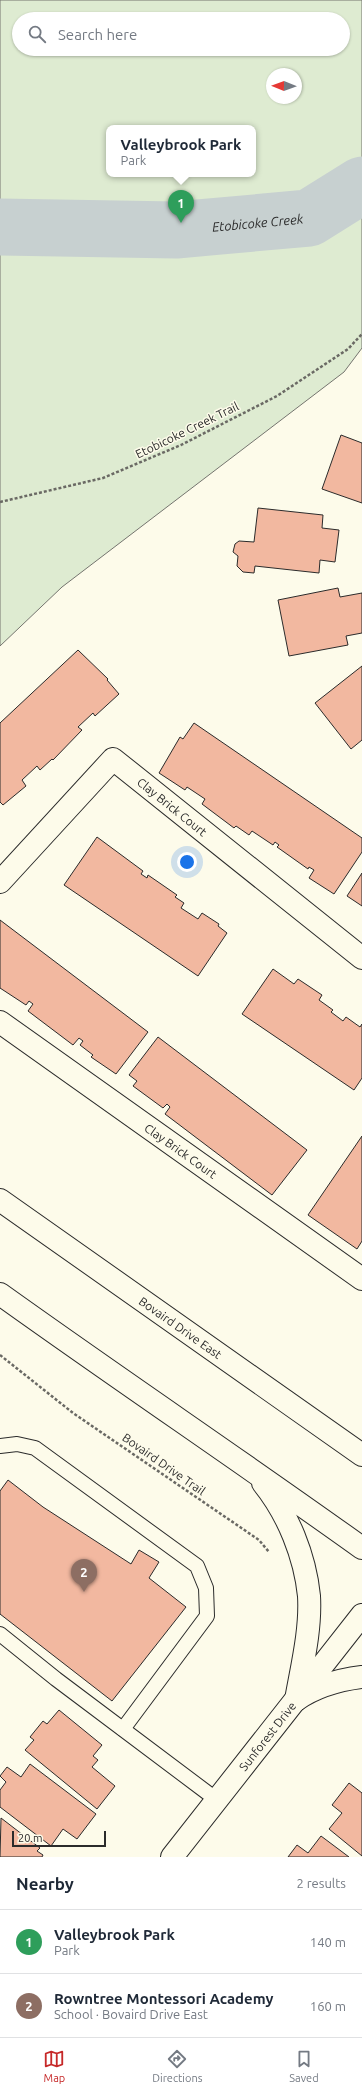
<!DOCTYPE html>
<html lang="en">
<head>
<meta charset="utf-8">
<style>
  :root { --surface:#fff; --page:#f6f6f7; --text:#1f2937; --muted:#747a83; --line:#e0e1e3; --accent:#c62828 }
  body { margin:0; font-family:Ubuntu,sans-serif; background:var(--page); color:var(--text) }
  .compass { position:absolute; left:266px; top:68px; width:36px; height:36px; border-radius:50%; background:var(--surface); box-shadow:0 1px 3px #0004; rotate:271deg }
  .scale { position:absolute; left:12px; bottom:10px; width:94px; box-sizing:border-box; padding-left:4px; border:2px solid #2b2b2b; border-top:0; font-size:11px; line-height:14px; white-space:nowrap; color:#2b2b2b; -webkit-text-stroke:3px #fdfbea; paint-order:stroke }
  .you { position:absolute; left:187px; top:862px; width:14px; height:14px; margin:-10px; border:3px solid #fff; border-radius:50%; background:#1a73e8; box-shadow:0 0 0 6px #1a73e833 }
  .badge { display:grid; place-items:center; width:26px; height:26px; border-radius:50%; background:var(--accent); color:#fff; font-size:13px; font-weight:700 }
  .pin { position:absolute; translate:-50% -33px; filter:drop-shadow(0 1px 2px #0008) }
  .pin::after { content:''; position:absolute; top:21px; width:14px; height:12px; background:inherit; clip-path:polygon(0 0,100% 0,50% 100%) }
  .popup { position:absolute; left:106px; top:125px; width:150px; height:52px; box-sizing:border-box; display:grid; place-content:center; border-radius:8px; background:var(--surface); filter:drop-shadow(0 1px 3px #0005); font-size:13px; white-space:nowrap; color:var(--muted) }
  .popup b { font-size:15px; color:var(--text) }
  .popup::after { content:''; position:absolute; left:50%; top:100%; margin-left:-8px; border:8px solid transparent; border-top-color:var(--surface) }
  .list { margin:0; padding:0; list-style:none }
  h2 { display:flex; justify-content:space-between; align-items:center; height:52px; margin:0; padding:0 16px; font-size:17px }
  h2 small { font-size:13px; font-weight:400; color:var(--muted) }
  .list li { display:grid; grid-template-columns:26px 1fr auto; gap:12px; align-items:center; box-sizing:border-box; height:64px; padding:0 16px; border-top:1px solid var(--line) }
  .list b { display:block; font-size:15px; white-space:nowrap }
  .list p { margin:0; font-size:13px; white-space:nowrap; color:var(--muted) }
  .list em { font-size:13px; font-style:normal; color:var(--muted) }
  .icon { flex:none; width:22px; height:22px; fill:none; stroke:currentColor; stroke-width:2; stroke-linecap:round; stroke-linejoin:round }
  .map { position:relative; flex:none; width:362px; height:1857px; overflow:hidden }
  .search { position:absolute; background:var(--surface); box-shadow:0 1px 3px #0004; left:12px; right:12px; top:12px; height:44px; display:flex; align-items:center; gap:10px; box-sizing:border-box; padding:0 14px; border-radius:22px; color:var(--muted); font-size:15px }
  .sheet { height:180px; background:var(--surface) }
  nav { display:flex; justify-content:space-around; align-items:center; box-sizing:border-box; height:56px; border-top:1px solid var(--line); background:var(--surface); font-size:11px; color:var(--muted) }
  nav a { display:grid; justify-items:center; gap:2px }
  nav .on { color:var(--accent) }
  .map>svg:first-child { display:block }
</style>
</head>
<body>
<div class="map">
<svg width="362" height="1857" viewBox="0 0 362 1857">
  <rect width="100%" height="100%" fill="#fdfbea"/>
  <path fill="#deebd1" stroke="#74746e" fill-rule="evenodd" d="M0,0h362v348l-18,24 -282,215 -62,59zM19,19h324v30h-324zM272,74h24v24h-24zM109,128h144v46h-144z"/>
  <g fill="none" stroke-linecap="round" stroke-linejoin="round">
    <path stroke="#c7d0d0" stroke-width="57" id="s1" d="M0,227l176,3 133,-12 53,-33"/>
  </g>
  <g fill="#f2b8a0" stroke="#2b2b2b">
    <path d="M341,435l21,8v60l-40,-14z"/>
    <path d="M258,508l65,7 -1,13 17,2 -4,32 -15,-2 -1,13 -64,-7 -1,7 -11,-1 -6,-6 1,-10 -5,-4 2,-8 4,-3 15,1z"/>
    <path d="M338,588l2,9 22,-4v40l-16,3 2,9 -59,11 -11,-56z"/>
    <path d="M78,650l30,29 -1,1 12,14 -24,22 -2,-3 -15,14 4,3 -29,30 -1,-1 -12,11 -3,-4 -15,14 4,6 -23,19 -3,-3v-79z"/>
    <path d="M362,666v74l-11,9 -36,-46z"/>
    <path d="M194,723l168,115v14l-28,42 -25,-16 5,-8 -5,-3 -1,2 -31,-22 2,-2 -4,-3 -2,3 -21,-14 -3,4 -13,-9 -2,2 -32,-24 3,-5 -18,-12 -2,3 -26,-17 21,-36 3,2z"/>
    <path d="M97,837l46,34 -2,3 6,4 1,-3 29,20 -2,2 9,6 -3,5 17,11 4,-6 17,11 -1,2 9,7 -29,43 -134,-91z"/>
    <path d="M362,873v33l-15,-10z"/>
    <path d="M0,920l148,112 -32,42 -25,-17 2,-2 -13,-10 3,-4 -4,-3 -6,7 -45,-34 5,-7 -4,-3 -3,4 -26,-17z"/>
    <path d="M273,969l21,15 4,-5 24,16 -3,5 14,10 -2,2 12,9 3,-4 14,10 2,-3v54l-8,12 -112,-76z"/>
    <path d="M158,1037l149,113 -35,45 -107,-81 5,-7 -3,-3 -4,4 -30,-22 4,-5 -8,-6z"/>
    <path d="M362,1136v105l-5,8 -49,-34z"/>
    <path d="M8,1480l35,27 88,57 8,-14 20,12 -10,16 37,29 -74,94 -112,-87v-123z"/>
    <path d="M59,1710l43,35 -9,11 5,4 -6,7 23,19 -18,23 -72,-59 9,-10 -4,-3 13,-16 4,3z"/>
    <path d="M30,1764l66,50 -19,25 -14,-10 -12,17 -51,-39v-17l6,-8 -6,-6 7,-9 14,10z"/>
    <path d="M349,1783l13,10v63l-33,-27 13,-16 -10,-8z"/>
    <path d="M1,1818l39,30 -3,3 6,4 -1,2h-42z"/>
    <path d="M321,1836l28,21h-61l9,-12 11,8z"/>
  </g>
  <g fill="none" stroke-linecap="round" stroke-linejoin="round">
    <g stroke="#2b2b2b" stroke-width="16">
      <g id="service">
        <path d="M0,1446l17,-2 18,4 162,118 9,22 1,28 -84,113"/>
        <path d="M0,1634l56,45 161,121"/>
      </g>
    </g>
    <g stroke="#2b2b2b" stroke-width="24">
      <g id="minor">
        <path id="s2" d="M0,882l113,-123 249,199"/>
        <path id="s3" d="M0,1022l362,257"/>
      </g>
    </g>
    <g stroke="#2b2b2b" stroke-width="24">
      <g id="tertiary">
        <path id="s4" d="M172,1857l190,-242"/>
      </g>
    </g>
    <g stroke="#2b2b2b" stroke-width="24">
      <g id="primary">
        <path id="s5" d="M0,1200l362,255"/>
        <path d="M0,1294c120,86 242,168 362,254"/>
        <path d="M263,1483c25,31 42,73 46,113 2,34 -7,70 -13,104"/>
        <path d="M296,1700c20,-14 42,-20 66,-23"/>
      </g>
    </g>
    <g stroke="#6a6964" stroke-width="2.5" stroke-dasharray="3 2" stroke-linecap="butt">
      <path d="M0,502l103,-24 78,-33 96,-49 71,-47 14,-15"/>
      <path d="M0,1355l73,58 186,127 10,12"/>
    </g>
    <use href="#service" stroke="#fdfbea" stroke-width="14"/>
    <use href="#minor" stroke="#fdfbea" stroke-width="22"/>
    <use href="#tertiary" stroke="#fdfbea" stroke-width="22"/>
    <use href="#primary" stroke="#fdfbea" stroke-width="22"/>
  </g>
  <g text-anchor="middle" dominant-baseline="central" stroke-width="3" stroke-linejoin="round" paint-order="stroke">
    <g font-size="12" fill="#2b2b2b" stroke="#fdfbea">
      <text transform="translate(187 430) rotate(-26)">Etobicoke Creek Trail</text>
      <text stroke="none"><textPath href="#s2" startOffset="243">Clay Brick Court</textPath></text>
      <text stroke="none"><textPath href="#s3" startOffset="222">Clay Brick Court</textPath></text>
      <text stroke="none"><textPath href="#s5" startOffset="221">Bovaird Drive East</textPath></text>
      <text transform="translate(164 1464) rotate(35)">Bovaird Drive Trail</text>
      <text stroke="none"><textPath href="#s4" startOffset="154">Sunforest Drive</textPath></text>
    </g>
    <g font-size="13" font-style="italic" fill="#2b2b2b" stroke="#fdfbea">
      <text stroke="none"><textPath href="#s1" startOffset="258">Etobicoke Creek</textPath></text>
    </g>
  </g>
</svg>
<svg class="compass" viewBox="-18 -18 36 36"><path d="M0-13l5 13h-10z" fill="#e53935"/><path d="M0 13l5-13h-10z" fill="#747a83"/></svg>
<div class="scale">20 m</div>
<div class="you"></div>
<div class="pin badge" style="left:181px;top:223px;background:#2e9e5b">1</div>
<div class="popup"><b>Valleybrook Park</b>Park</div>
<div class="pin badge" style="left:84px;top:1592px;background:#8d6e63">2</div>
<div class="search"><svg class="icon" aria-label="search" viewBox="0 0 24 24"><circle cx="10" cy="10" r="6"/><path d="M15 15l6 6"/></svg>Search here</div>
</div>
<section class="sheet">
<h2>Nearby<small>2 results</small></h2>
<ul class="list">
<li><span class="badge" style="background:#2e9e5b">1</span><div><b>Valleybrook Park</b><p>Park</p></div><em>140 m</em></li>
<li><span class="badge" style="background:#8d6e63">2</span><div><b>Rowntree Montessori Academy</b><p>School · Bovaird Drive East</p></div><em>160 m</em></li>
</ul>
</section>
<nav>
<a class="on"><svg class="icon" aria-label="map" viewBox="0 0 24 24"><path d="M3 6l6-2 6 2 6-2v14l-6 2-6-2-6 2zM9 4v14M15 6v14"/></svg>Map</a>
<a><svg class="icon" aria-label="directions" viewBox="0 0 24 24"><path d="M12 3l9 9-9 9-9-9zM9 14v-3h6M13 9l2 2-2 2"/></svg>Directions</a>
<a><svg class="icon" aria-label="saved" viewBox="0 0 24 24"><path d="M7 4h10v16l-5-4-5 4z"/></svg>Saved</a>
</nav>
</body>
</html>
